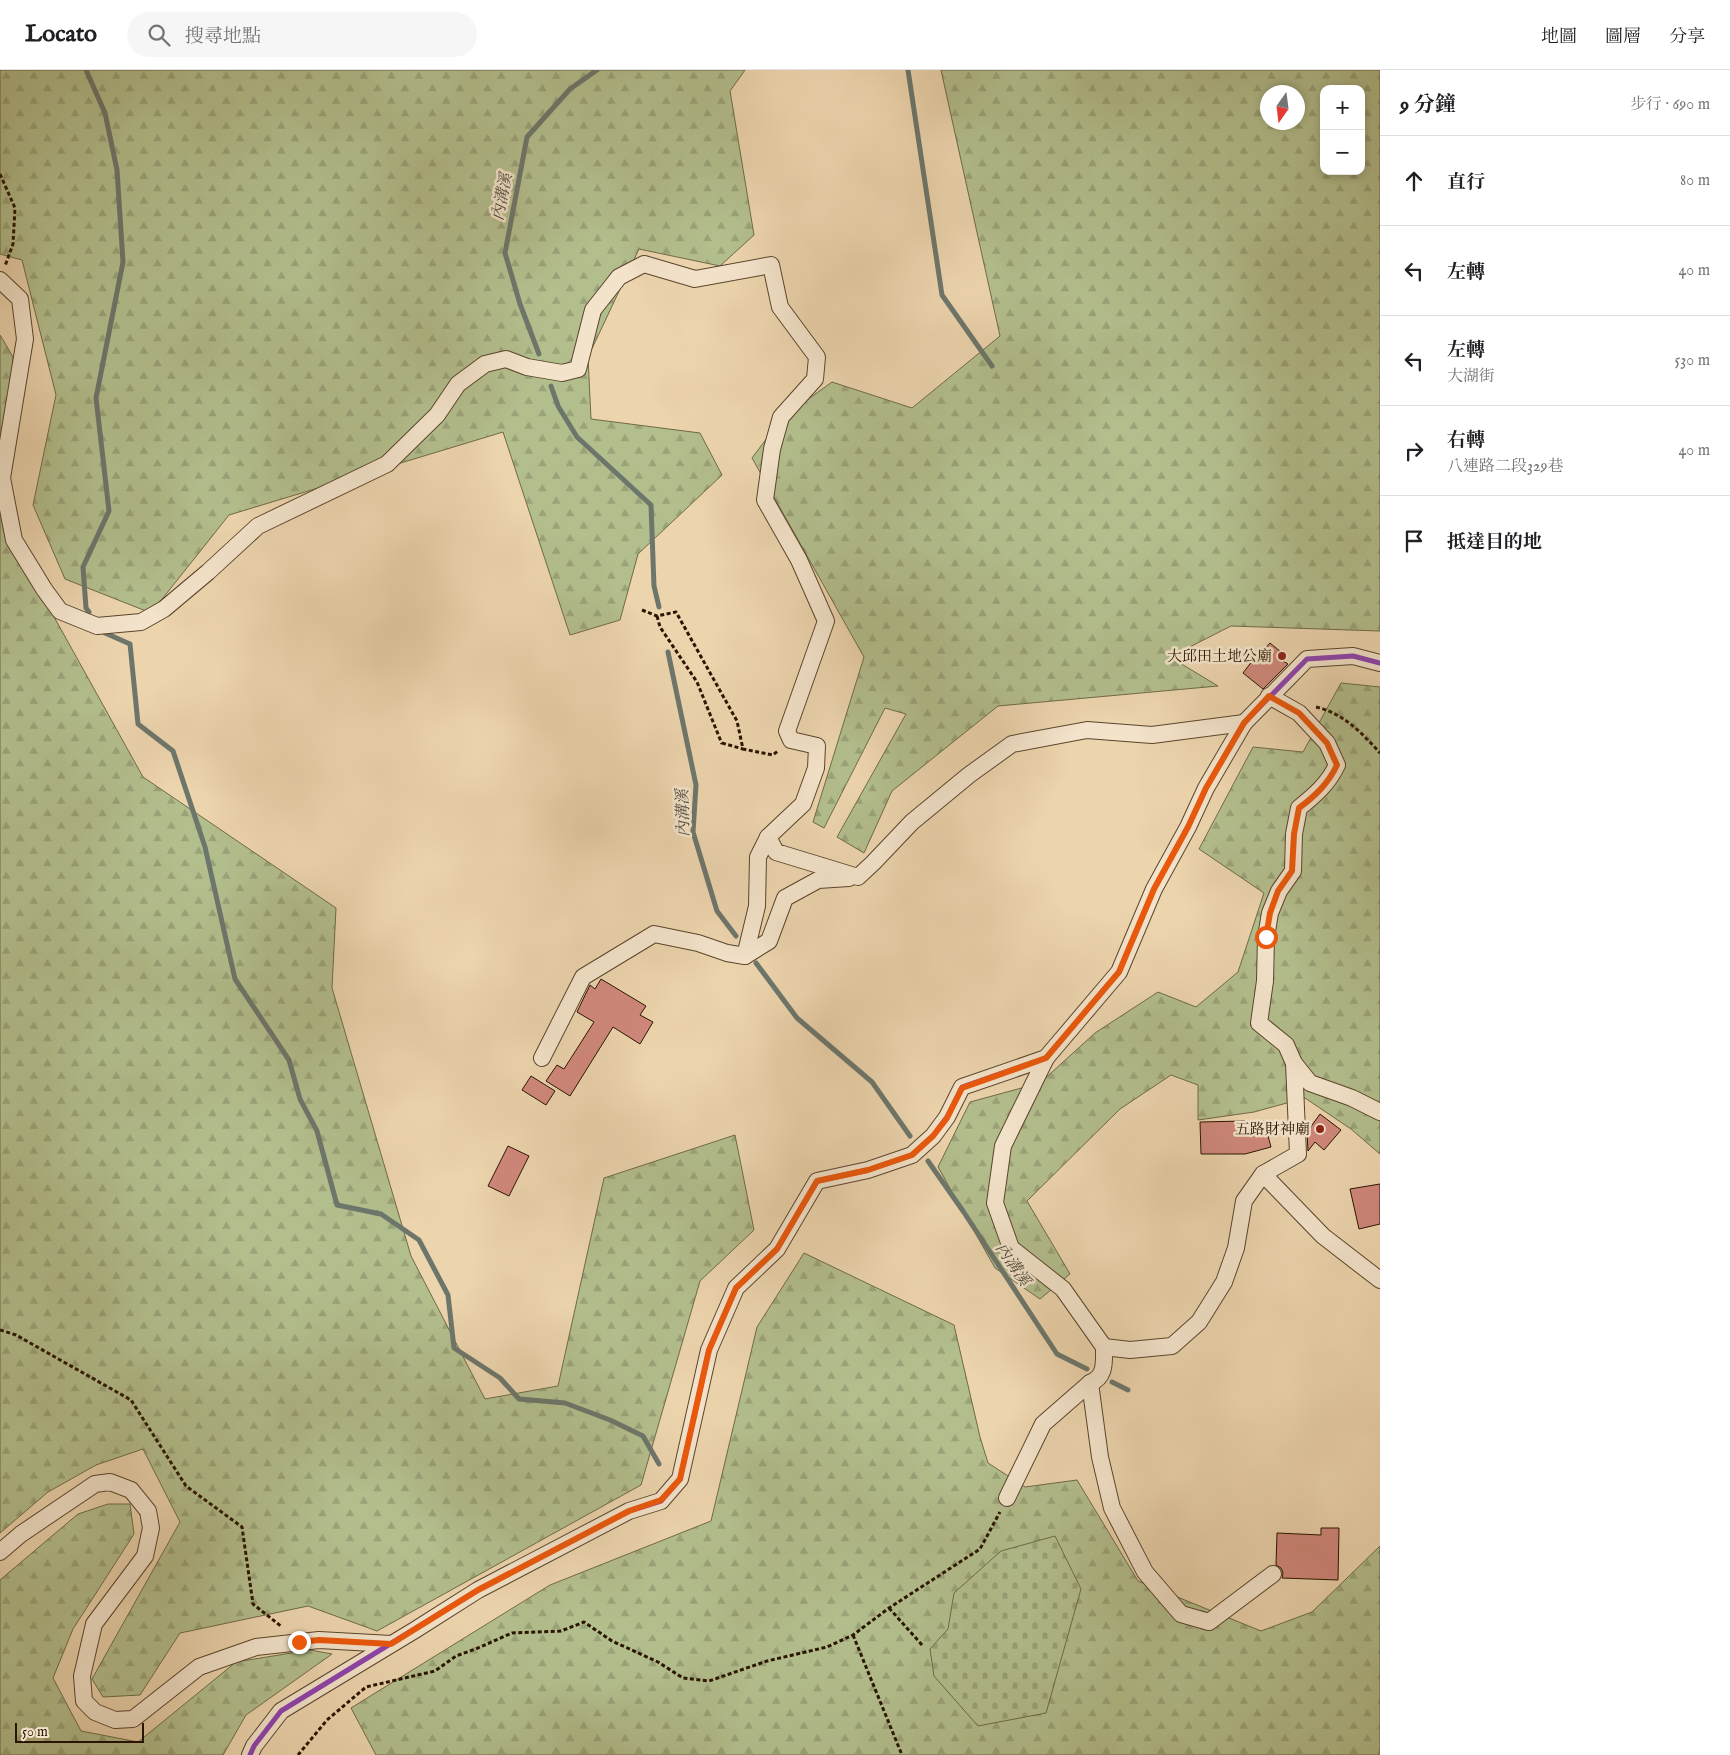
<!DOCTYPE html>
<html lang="zh-TW">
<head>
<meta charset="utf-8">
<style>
  :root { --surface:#fff; --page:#f6f6f6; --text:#202124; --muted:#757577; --line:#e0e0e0 }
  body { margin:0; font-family:"IM FELL English","Noto Serif TC",serif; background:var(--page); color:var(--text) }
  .controls { position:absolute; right:15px; top:15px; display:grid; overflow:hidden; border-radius:10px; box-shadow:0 2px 8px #0003 }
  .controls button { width:45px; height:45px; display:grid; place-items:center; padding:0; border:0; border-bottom:1px solid var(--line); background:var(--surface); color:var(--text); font:25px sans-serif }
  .compass { position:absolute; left:1260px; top:15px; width:45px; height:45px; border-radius:50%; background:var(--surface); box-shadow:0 2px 8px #0003; rotate:194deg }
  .scale { position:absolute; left:15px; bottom:12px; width:129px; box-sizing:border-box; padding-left:5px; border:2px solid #291501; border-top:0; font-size:14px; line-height:18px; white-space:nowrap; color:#291501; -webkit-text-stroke:4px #f3e3ca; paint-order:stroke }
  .stop { position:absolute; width:15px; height:15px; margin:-11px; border:4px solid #ea580c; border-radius:50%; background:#fff }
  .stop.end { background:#ea580c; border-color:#fff; box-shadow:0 1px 5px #0008 }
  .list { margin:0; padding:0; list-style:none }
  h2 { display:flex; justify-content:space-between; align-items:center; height:65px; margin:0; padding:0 20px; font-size:21px }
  h2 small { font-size:16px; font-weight:400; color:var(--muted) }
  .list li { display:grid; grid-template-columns:32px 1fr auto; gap:15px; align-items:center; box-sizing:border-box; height:90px; padding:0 20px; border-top:1px solid var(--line) }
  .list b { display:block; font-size:19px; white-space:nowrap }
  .list p { margin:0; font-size:16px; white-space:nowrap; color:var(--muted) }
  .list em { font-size:16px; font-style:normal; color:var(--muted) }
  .icon { flex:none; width:28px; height:28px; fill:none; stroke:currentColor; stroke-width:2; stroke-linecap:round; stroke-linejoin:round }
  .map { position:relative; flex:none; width:1380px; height:1685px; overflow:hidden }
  header { display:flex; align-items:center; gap:30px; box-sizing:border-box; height:70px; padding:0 25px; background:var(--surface); border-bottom:1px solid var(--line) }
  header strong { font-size:24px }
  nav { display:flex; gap:28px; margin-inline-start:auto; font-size:18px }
  .search { width:350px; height:45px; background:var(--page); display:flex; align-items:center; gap:12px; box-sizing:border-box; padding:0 18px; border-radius:28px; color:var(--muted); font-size:19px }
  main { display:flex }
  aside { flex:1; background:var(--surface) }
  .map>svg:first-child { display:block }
</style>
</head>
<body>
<header>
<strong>Locato</strong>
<div class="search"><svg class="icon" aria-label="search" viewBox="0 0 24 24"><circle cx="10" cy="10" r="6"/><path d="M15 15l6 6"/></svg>搜尋地點</div>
<nav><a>地圖</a><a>圖層</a><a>分享</a></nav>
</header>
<main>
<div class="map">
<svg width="1380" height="1685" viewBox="0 0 1380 1685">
  <defs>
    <pattern id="forest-firs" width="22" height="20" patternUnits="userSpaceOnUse" patternTransform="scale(1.25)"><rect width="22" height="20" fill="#b3be8d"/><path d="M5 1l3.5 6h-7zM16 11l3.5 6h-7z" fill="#9aa278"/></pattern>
    <pattern id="cemetery-stones" width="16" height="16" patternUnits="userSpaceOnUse" patternTransform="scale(1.25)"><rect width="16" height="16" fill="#b3be8d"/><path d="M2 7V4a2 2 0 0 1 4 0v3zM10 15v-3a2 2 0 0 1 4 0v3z" fill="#9aa278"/></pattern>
  </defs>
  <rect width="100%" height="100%" fill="#ecd4ad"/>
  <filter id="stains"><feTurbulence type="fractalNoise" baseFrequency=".004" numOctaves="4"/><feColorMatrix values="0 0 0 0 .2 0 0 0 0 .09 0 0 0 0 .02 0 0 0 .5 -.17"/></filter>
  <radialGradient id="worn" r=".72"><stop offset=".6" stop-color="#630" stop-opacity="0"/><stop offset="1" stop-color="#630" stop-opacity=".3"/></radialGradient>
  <g fill="url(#forest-firs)" stroke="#6e6a47" fill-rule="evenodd">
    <path d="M0,0h745l-15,21 24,144 -34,31 -81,-17 -51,108 3,62 109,14 22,42 -84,79 -18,66 -50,15 -67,-203 -274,83 -78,98 -86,-34 -32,-74 23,-110 -34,-135 -22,-6z"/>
    <path d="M941,0h439v561l-149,-5 -61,31 48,29 -220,20 -106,85 -28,62 -27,-16 69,-123 -21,-6 -61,120 -11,-6 51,-165 -112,-199 30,-40 50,-36 80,26 88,-72zM1324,19h37v82h-37zM1268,22h30v30h-30z"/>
    <path d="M0,265l13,22 -10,168 140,252 193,131 -4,80 79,268 74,143 73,-13 46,-208 131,-43 19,95 -54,51 -59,204 -264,146 -69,-25 -128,27 -40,62 -37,2 -11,-18 88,-157 -37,-73 -47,16 -48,27 -48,41z"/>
    <path d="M1341,613l39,4v467l-29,-25 -46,-31 -51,14 -56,8v-35l-27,-10 -51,34 -93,92 43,73 -30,25 -45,-31 -57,-101 32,-65 70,-19 55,-50 63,-41 38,15 42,-35 26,-79 -65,-44 54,-102 50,5z"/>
    <path d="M804,1183l150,72 26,112 8,26 37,24 52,-7 61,101 123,50 51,-19 68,-66v209h-1004l-25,-47 199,-123 161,-64 46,-194z"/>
    <path d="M108,1434h22l4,30 -61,95 -20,49 28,53 57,11 98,-80 74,-12 22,4 -86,61 -23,40h-223v-175l78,-66z"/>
  </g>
  <path fill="url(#cemetery-stones)" stroke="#6e6a47" d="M1055,1466l26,53 -35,124 -68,13 -44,-50 -4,-27 18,-20 6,-36 47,-42z"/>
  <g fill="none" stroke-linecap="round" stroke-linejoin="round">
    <g stroke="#6d766b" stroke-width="5">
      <path d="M86,0l19,43 12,57 6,92 -27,136 13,113 -26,56 3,41 3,4"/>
      <path d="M908,0l34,225 50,71"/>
      <path d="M539,284l-19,-50 -15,-51 22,-116 43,-48 27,-19"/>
      <path d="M551,316l7,20 19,31 74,68 3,81 5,21"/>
      <path d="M105,563l25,11 8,80 35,27 32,96 30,132 54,81 11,39 17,32 20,74 44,9 38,26 29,55 6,53 46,30 19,21 46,4 45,17 33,16 16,28"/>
      <path d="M668,582l28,133 -3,47 24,79 19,25"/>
      <path d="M756,893l41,55 75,64 38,54"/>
      <path d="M928,1091l35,50 94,143 30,15"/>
      <path d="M1112,1312l16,8"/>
    </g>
  </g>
  <g fill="#d0887c" stroke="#291501">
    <path d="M1270,573l17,14 -4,4 5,3 -25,25 -20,-16 16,-21 2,1z"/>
    <path d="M601,909l45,27 -6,9 13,7 -13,22 -27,-17 -43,69 -24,-15 11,-16 7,4 30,-47 -17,-10 13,-27 5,4z"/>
    <path d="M531,1006l24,15 -9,14 -24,-15z"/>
    <path d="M1320,1044l21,16 -17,20 -9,-8 -7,9 -1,-19z"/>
    <path d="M1245,1051v5l19,-5 7,26 -26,7h-44l-1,-32z"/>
    <path d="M508,1076l21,10 -20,40 -21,-10z"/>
    <path d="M1380,1114v40l-21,5 -9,-40z"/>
    <path d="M1321,1458h18l-1,52 -56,-2 1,-5 -2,-5 -5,-3 1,-32 44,2z"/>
  </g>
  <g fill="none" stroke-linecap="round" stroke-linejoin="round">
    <g stroke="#5a452c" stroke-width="18">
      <g id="minor">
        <path d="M0,210l20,19 5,40 -23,139 12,62 30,49 16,22 37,15 44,-4 23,-13 44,-37 50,-46 129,-62 50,-49 21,-31 27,-20 21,-5 21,8 35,6 16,-4 15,-59 26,-33 25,-13 51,15 76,-14 9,42 37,50 -2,22 -34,38 -9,32 -7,51 34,60 27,61 -39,110 4,9 26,6 -1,22 -13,36 -35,33 8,15 82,25 15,-14 39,-41 57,-47 43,-31 75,-14 65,5 92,-12"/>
        <path d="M1269,626l30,17 28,30 10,22c-9,19 -22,30 -38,43l-5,26 -1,37 -14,20 -9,22 -4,24 -1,44 -6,42 27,22 8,18 16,20 42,15 28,14"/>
        <path d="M745,886l12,-50 1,-49 10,-20"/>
        <path d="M542,988l41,-81 71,-43 44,9 29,10 18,3 24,-15 16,-43 33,-18 31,-2"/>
        <path d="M1046,988l-43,88 -8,57 16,45 52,41 41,58"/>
        <path d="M1263,1104l60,62 57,44"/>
        <path d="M1090,1313l10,74 12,51 33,64 36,42 28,8 64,-48"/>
        <path d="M1007,1428l36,-74 47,-41c16,-6 14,-21 14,-36l26,3 42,-4 27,-24 25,-40 12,-34 8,-47 19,-27 35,-20 -4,-91"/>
        <path d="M0,1482l21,-18 74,-50 15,-2 21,8 17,21 3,17 -6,28 -51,68 -12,52 2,25 11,11 20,8 18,-1 66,-52 57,-20 63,-7 72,4"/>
        <path d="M250,1685l4,-9 27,-35 134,-81 63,-40 151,-79 32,-10 19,-22 29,-129 27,-62 41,-39 40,-68 51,-11 44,-15 21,-19 14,-19 15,-30 84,-29 73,-86 35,-83 34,-62 18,-39 38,-65 63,-64 46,-3 27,7"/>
      </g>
    </g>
    <g stroke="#291501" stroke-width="3" stroke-dasharray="4 2.5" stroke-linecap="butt">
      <path d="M0,104l15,34 -2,36 -8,22"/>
      <path d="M642,540l15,6 19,-4 61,109 6,28 30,6 6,-5"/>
      <path d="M657,546l3,11 37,55 25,62"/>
      <path d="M1316,637c27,6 46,26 64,46"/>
      <path d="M722,673l21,6"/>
      <path d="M0,1260l16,5 115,65 55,86 56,41 11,77 29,23"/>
      <path d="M889,1538l34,38"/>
      <path d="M853,1565l49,120"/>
      <path d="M298,1685l29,-35 39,-33 69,-16 21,-15 22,-8 34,-15 49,-2 23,-9 28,19 46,21 25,16 26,3 58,-20 60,-14 26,-12 36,-27 91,-59 20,-37"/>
    </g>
    <use href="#minor" stroke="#f3e3ca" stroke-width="16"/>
    <g stroke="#f3e3ca" stroke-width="9">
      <path id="bus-1" d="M250,1685l4,-9 27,-35 197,-121 151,-79 32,-10 19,-22 29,-129 27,-62 41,-39 40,-68 51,-11 44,-15 21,-19 14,-19 15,-30 84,-29 73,-86 35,-83 34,-62 18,-39 38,-65 63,-64 46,-3 27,7"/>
    </g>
    <use href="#bus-1" stroke="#8e44ad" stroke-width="5"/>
  </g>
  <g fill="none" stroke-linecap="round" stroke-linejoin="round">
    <path stroke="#ea580c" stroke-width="6" d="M299,1572l20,-2 72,4 87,-54 151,-79 32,-11 19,-21 29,-129 27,-62 41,-39 40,-68 51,-11 44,-15 21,-19 14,-18 15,-30 84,-30 73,-86 35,-83 34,-62 18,-39 38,-65 25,-27 30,17 28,30 10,22c-9,19 -22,31 -38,43l-5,26 -2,37 -14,20 -8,22 -4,24"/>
  </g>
  <g fill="#8f2418" stroke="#f3e3ca" stroke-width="2">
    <circle cx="1282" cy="586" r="5"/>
    <circle cx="1320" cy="1059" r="5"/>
  </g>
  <g text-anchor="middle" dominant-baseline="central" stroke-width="5" stroke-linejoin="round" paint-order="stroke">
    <g font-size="15" fill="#291501" stroke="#f3e3ca" text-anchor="end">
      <text x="1272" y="586">大邱田土地公廟</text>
      <text x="1310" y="1059">五路財神廟</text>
    </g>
    <g font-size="16" font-style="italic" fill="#514e3f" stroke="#f3e3ca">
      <text transform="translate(503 127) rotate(-79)">內溝溪</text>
      <text transform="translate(684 743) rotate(-91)">內溝溪</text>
      <text transform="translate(1012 1195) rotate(56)">內溝溪</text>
    </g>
  </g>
  <rect width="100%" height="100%" filter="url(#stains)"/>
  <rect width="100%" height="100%" fill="url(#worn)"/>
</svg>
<div class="controls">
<button>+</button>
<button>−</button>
</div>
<svg class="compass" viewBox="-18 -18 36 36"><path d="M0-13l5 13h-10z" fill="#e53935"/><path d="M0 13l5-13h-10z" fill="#757577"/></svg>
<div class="scale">50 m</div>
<div class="stop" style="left:1266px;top:867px"></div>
<div class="stop end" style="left:299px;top:1572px"></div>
</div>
<aside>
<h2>9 分鐘<small>步行 · 690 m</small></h2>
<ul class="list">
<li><svg class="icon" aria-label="ahead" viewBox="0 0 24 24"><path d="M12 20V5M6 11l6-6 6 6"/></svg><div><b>直行</b></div><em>80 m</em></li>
<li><svg class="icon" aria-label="left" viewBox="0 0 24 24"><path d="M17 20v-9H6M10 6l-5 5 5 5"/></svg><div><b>左轉</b></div><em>40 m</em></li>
<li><svg class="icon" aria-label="left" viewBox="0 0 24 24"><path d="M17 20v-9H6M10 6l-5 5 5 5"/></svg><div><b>左轉</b><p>大湖街</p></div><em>530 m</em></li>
<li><svg class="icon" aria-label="right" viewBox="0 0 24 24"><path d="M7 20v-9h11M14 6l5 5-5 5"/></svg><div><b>右轉</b><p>八連路二段329巷</p></div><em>40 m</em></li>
<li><svg class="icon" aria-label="arrive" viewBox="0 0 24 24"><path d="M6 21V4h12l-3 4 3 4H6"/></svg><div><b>抵達目的地</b></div></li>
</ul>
</aside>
</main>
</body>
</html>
